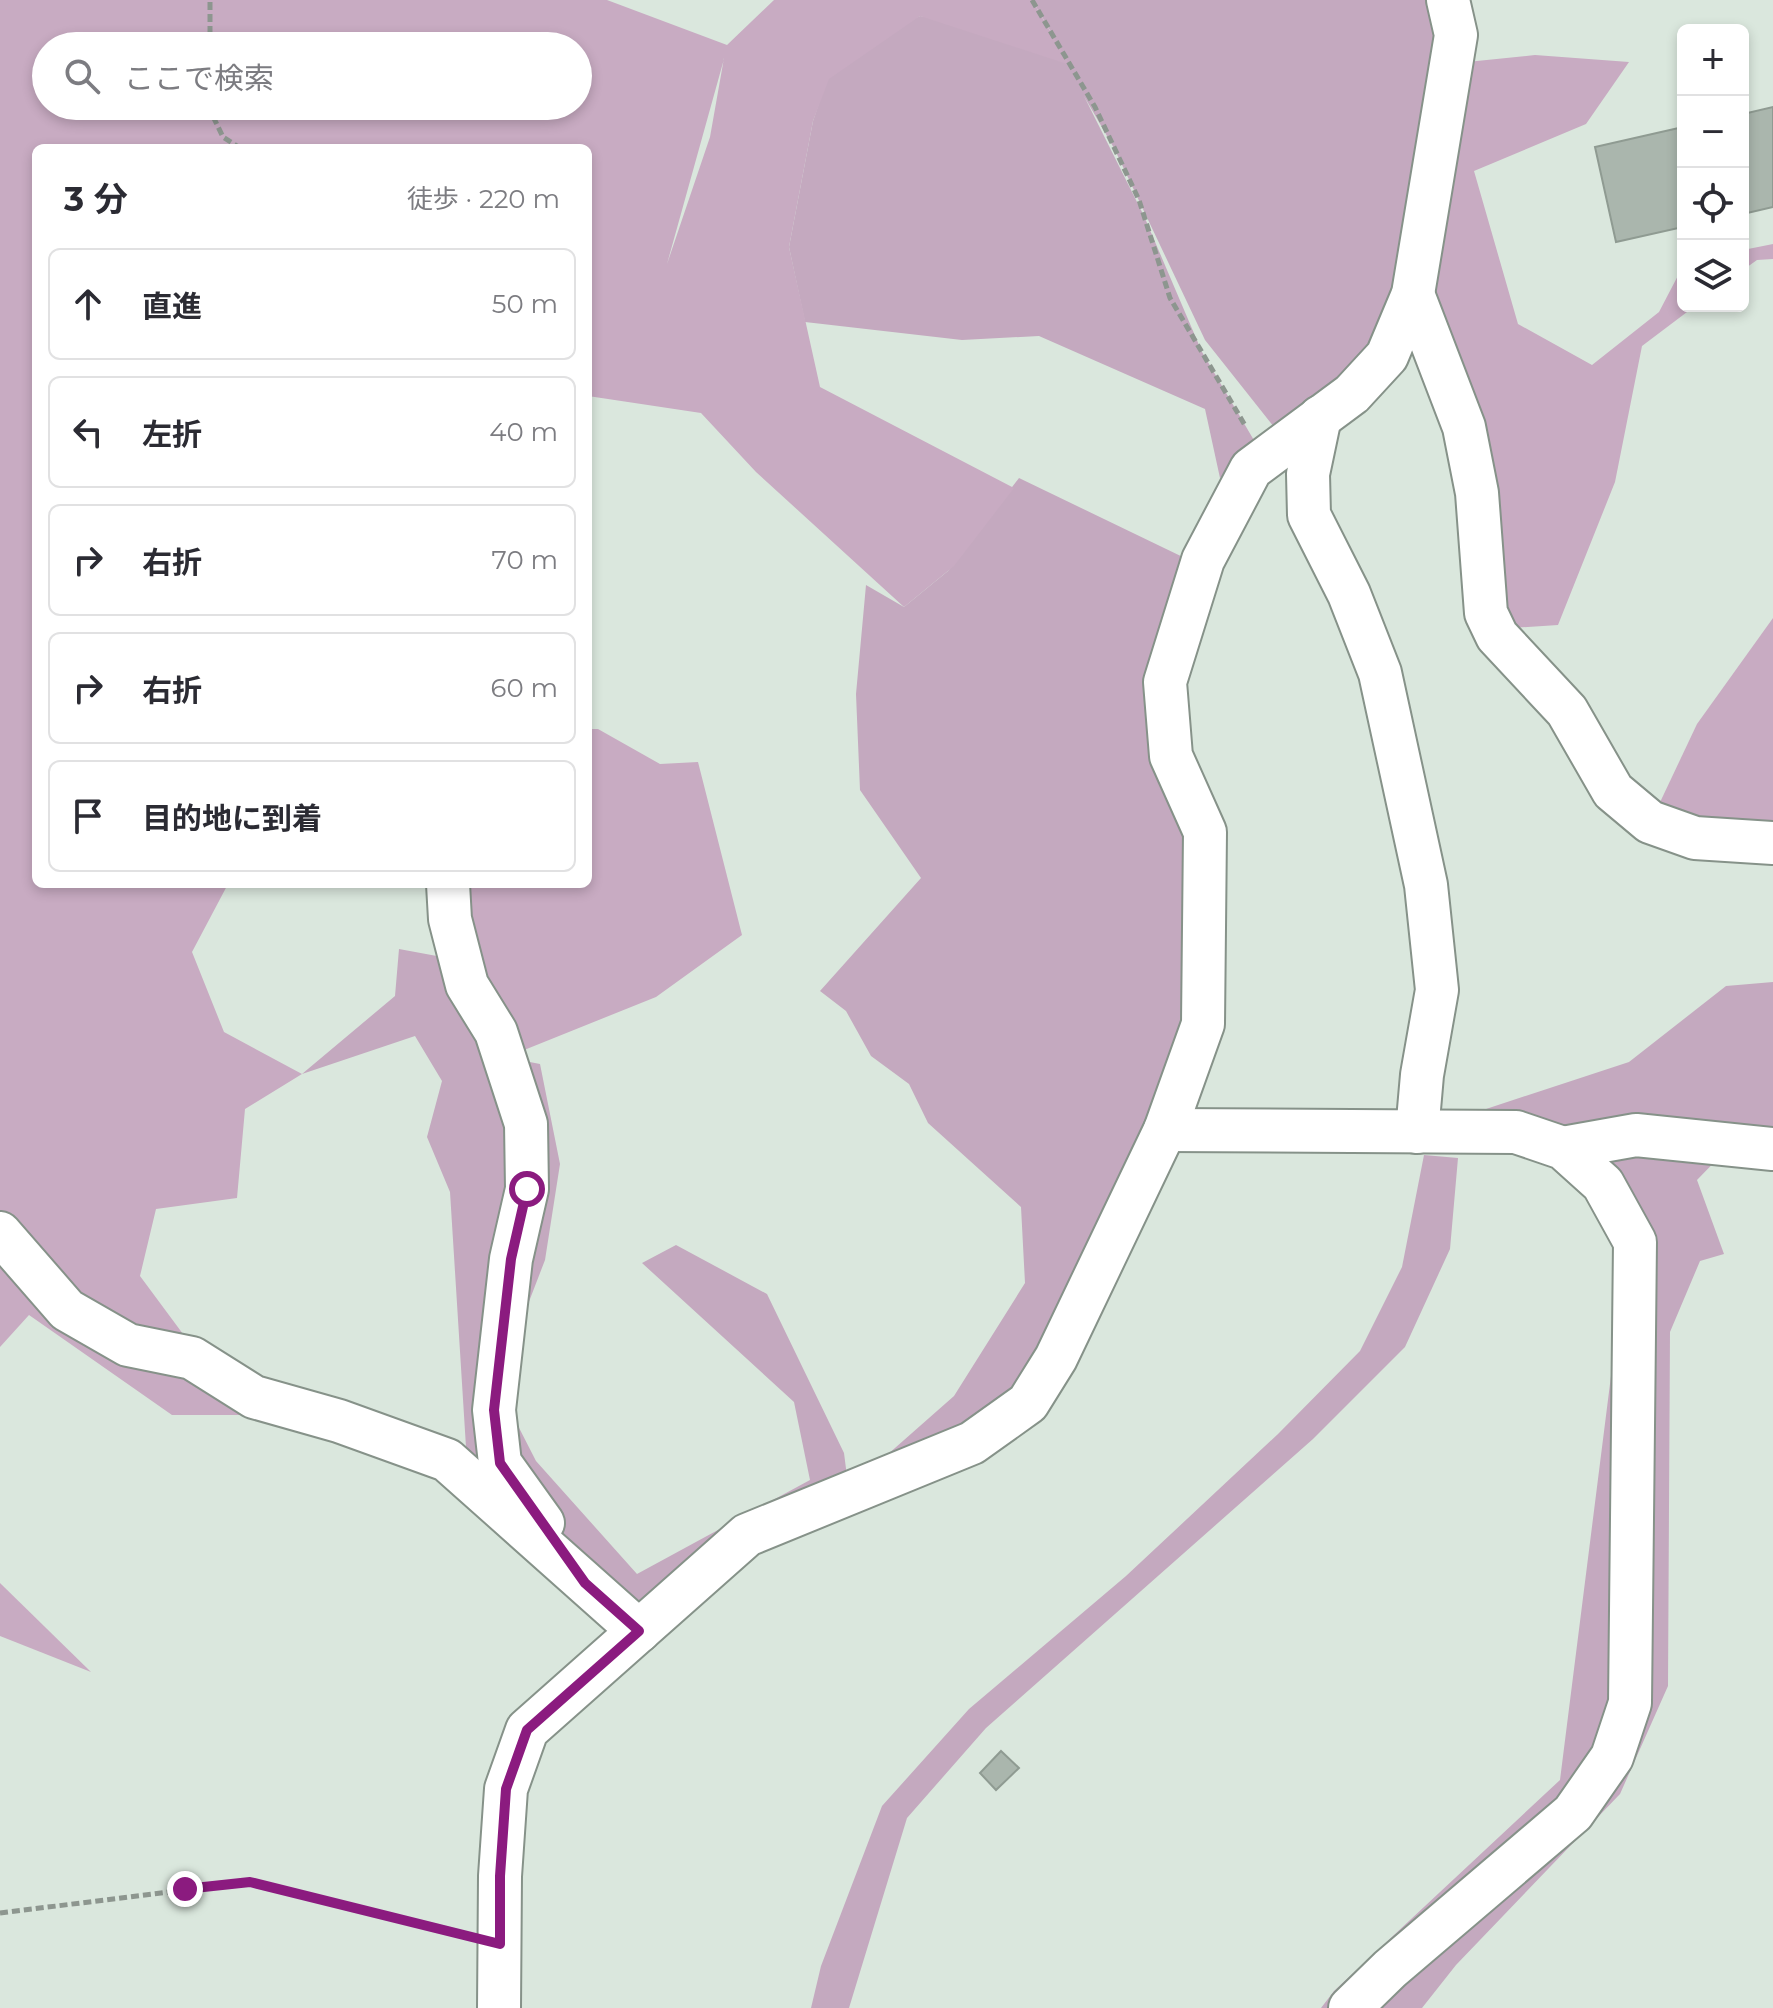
<!DOCTYPE html>
<html lang="ja">
<head>
<meta charset="utf-8">
<style>
  :root { --surface:#fff; --page:#f7f7f7; --text:#2b2b33; --muted:#7c7c81; --line:#e1e1e2 }
  body { margin:0; font-family:Montserrat,"Noto Sans JP",sans-serif; background:var(--page); color:var(--text) }
  .controls { position:absolute; right:24px; top:24px; display:grid; overflow:hidden; border-radius:12px; box-shadow:0 4px 12px #0003 }
  .controls button { width:72px; height:72px; display:grid; place-items:center; padding:0; border:0; border-bottom:2px solid var(--line); background:var(--surface); color:var(--text); font:40px sans-serif }
  .stop { position:absolute; width:24px; height:24px; margin:-18px; border:6px solid #8b1b7f; border-radius:50%; background:#fff }
  .stop.end { background:#8b1b7f; border-color:#fff; box-shadow:0 2px 8px #0008 }
  .list { margin:0; padding:0; list-style:none }
  h2 { display:flex; justify-content:space-between; align-items:center; height:104px; margin:0; padding:0 32px; font-size:34px }
  h2 small { font-size:26px; font-weight:400; color:var(--muted) }
  .list li { display:grid; grid-template-columns:52px 1fr auto; gap:24px; align-items:center; box-sizing:border-box; height:112px; margin:0 16px 16px; padding:0 16px; border:2px solid var(--line); border-radius:12px }
  .list b { display:block; font-size:30px; white-space:nowrap }
  .list em { font-size:26px; font-style:normal; color:var(--muted) }
  .icon { flex:none; width:44px; height:44px; fill:none; stroke:currentColor; stroke-width:2; stroke-linecap:round; stroke-linejoin:round }
  .map { position:relative; flex:none; width:1773px; height:2008px; overflow:hidden }
  .search { position:absolute; background:var(--surface); box-shadow:0 4px 12px #0003; left:32px; top:32px; width:560px; height:88px; display:flex; align-items:center; gap:20px; box-sizing:border-box; padding:0 28px; border-radius:44px; color:var(--muted); font-size:30px }
  .panel { position:absolute; background:var(--surface); box-shadow:0 4px 12px #0003; left:32px; top:144px; width:560px; height:744px; border-radius:12px }
  .map>svg:first-child { display:block }
</style>
</head>
<body>
<div class="map">
<svg width="1773" height="2008" viewBox="0 0 1773 2008">
  <rect width="100%" height="100%" fill="#dae7dd"/>
  <g fill="#c4a9bf">
    <path d="M1032,0h404l10,43 -42,272 -37,62 -93,50 -69,-87 -90,-190 -31,-54 60,120 58,136 53,90 -35,36 -15,-69 -166,-73 -77,4 -157,-18 -16,-75 24,-126 23,-68 84,-37 131,16z"/>
    <path d="M1019,478l170,82 -29,122 45,154 -2,158 -165,375 -70,69 -98,32 84,-74 71,-113 -4,-76 -93,-84 -19,-39 -38,-28 -25,-45 -26,-20 101,-113 -61,-88 -4,-96 10,-109 38,22 44,-36z"/>
    <path d="M399,949l54,10 51,98 36,7 20,100 -15,96 -25,65 -6,93 22,43 101,113 173,-94 -16,-78 -152,-139 34,-18 91,49 77,159 5,39 -217,132 -164,-145 -18,-287 -23,-55 15,-56 -27,-45 -113,38 93,-78z"/>
    <path d="M1773,982v167l-42,-4 -34,35 27,74 -24,7 -30,71 -2,354 -48,108 -164,171 -34,43h-101l13,-17 226,-211 51,-404 14,-152 -45,-79 -94,-36 143,-47 97,-76z"/>
    <path d="M1424,1155l34,3 -8,91 -45,98 -92,92 -327,289 -79,90 -58,190h-38l10,-42 61,-160 87,-97 157,-133 152,-142 82,-83 42,-84z"/>
  </g>
  <g fill="#c8abc2" fill-rule="evenodd">
    <path d="M0,0h607l120,45 47,-45h258l38,65 -150,-49 -91,63 -16,42 -24,126 31,140 194,101 -60,78 -50,41 -148,-135 -55,-59 -113,-17v-248h-552v736h192l-36,68 32,80 78,42 -57,35 -8,89 -81,11 -16,67 103,139h-71l-143,-100 -29,32zM46,46h532v60h-532zM724,58l-14,79 -43,127 57,-205z"/>
    <path d="M1535,55l94,7 -43,62 -112,47 44,153 74,41 67,-53 24,-46v40h12l-53,40 -27,136 -57,143 -64,4 -70,-306 43,-261z"/>
    <path d="M1773,244v15l-16,1 -14,10v-20z"/>
    <path d="M1773,618v223l-119,-26 43,-91z"/>
    <path d="M588,729h10l62,35 38,-2 44,173 -86,62 -152,61 -52,-174h136z"/>
    <path d="M0,1583l91,89 -91,-36z"/>
  </g>
  <g fill="#aab6ad" stroke="#8f9b92" stroke-width="2">
    <path d="M1773,107v100l-30,7v-100z"/>
    <path d="M1683,127v100l-67,15 -21,-95z"/>
    <path d="M1001,1751l18,17 -23,22 -16,-17z"/>
  </g>
  <g fill="none" stroke-linecap="round" stroke-linejoin="round">
    <g stroke="#869289" stroke-width="46">
      <g id="minor">
        <path d="M1413,294l51,133 13,66 9,120 11,23 70,75 46,80 37,31 45,16 78,5"/>
        <path d="M1320,417l-12,57 1,41 40,79 31,79 46,212 11,105 -15,85 -5,57"/>
        <path d="M448,884l2,35 17,66 29,47 30,92 1,65 -16,70 -17,151 6,53 43,60"/>
        <path d="M1165,1130l351,2 47,16 40,36 32,58 -5,461 -18,54 -39,56 -183,156 -40,39"/>
        <path d="M1563,1148l73,-13 137,14"/>
        <path d="M0,1233l67,77 61,35 64,13 62,39 85,24 108,39 192,171"/>
        <path d="M499,2008l1,-132 6,-87 21,-59 220,-195 225,-92 56,-40 28,-45 109,-228 38,-106 2,-192 -34,-76 -6,-74 38,-122 48,-91 101,-75 35,-38 26,-62 43,-259 -8,-35"/>
      </g>
    </g>
    <g stroke="#8d968f" stroke-width="5" stroke-dasharray="8 4" stroke-linecap="butt">
      <path d="M1032,0l63,107 44,93 31,98 76,129"/>
      <path d="M210,46v-46"/>
      <path d="M208,106l15,31 17,11"/>
      <path d="M0,1913l250,-31 210,52"/>
    </g>
    <use href="#minor" stroke="#fff" stroke-width="42"/>
  </g>
  <g fill="none" stroke-linecap="round" stroke-linejoin="round">
    <path stroke="#8b1b7f" stroke-width="10" d="M185,1889l65,-7 250,62v-68l6,-87 21,-59 112,-99 -54,-48 -85,-120 -6,-53 17,-151 16,-70"/>
  </g>
</svg>
<div class="controls">
<button>+</button>
<button>−</button>
<button><svg class="icon" aria-label="locate" viewBox="0 0 24 24"><circle cx="12" cy="12" r="6"/><path d="M12 2v4M12 18v4M2 12h4M18 12h4"/></svg></button>
<button><svg class="icon" aria-label="layers" viewBox="0 0 24 24"><path d="M12 4l9 5-9 5-9-5zM3 14l9 5 9-5"/></svg></button>
</div>
<div class="stop" style="left:527px;top:1189px"></div>
<div class="stop end" style="left:185px;top:1889px"></div>
<div class="search"><svg class="icon" aria-label="search" viewBox="0 0 24 24"><circle cx="10" cy="10" r="6"/><path d="M15 15l6 6"/></svg>ここで検索</div>
<section class="panel">
<h2>3 分<small>徒歩 · 220 m</small></h2>
<ul class="list">
<li><svg class="icon" aria-label="ahead" viewBox="0 0 24 24"><path d="M12 20V5M6 11l6-6 6 6"/></svg><div><b>直進</b></div><em>50 m</em></li>
<li><svg class="icon" aria-label="left" viewBox="0 0 24 24"><path d="M17 20v-9H6M10 6l-5 5 5 5"/></svg><div><b>左折</b></div><em>40 m</em></li>
<li><svg class="icon" aria-label="right" viewBox="0 0 24 24"><path d="M7 20v-9h11M14 6l5 5-5 5"/></svg><div><b>右折</b></div><em>70 m</em></li>
<li><svg class="icon" aria-label="right" viewBox="0 0 24 24"><path d="M7 20v-9h11M14 6l5 5-5 5"/></svg><div><b>右折</b></div><em>60 m</em></li>
<li><svg class="icon" aria-label="arrive" viewBox="0 0 24 24"><path d="M6 21V4h12l-3 4 3 4H6"/></svg><div><b>目的地に到着</b></div></li>
</ul>
</section>
</div>
</body>
</html>
